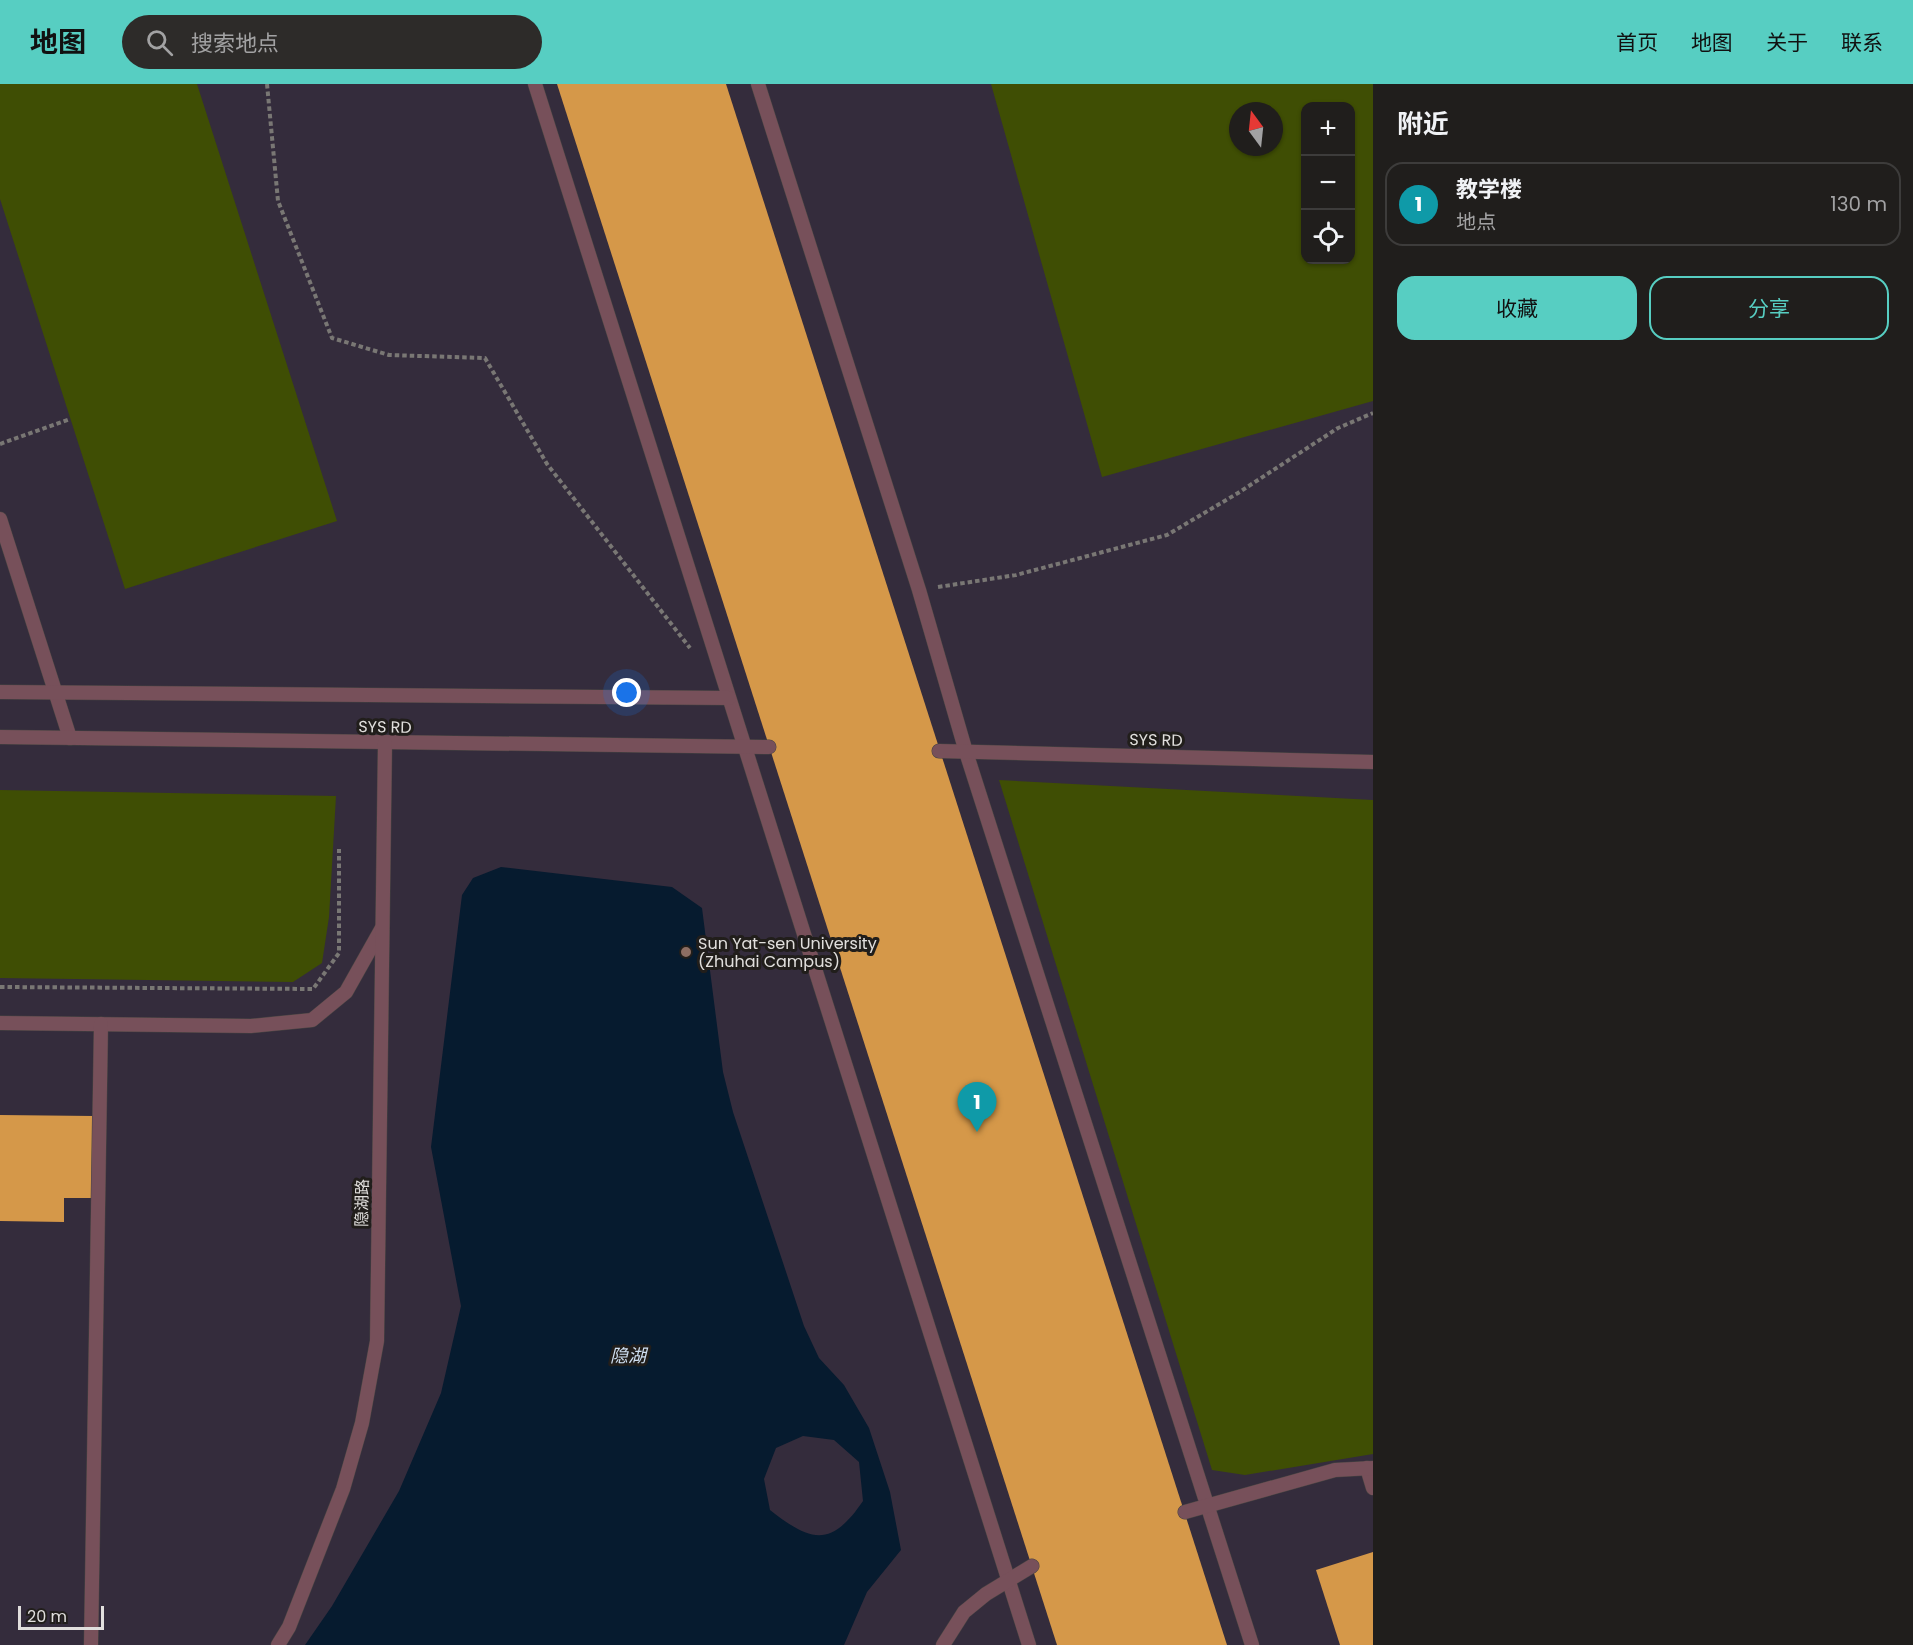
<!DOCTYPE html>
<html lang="zh">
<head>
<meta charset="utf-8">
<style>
  :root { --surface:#201e1c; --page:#2d2b29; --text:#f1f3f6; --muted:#a2a2a3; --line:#3d3c3b; --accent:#57cec2 }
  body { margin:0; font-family:Poppins,"Noto Sans SC",sans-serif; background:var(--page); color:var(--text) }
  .controls { position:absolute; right:18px; top:18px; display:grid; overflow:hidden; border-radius:12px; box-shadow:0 2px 4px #0004 }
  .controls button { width:54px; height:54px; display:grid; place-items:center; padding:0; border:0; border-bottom:2px solid var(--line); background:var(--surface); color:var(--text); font:30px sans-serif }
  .compass { position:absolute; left:1229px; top:18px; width:54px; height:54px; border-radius:50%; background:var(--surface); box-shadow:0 2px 4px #0004; rotate:345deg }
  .scale { position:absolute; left:18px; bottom:15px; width:86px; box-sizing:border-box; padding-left:6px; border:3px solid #e1dfdd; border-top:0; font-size:16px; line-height:21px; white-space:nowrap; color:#e1dfdd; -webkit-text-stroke:4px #211e1b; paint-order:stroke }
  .you { position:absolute; left:627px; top:609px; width:21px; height:21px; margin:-15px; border:4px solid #fff; border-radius:50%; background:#1a73e8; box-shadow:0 0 0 9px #1a73e833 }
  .badge { display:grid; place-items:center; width:39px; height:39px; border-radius:50%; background:var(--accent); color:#fff; font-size:20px; font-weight:700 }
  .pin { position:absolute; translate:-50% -50px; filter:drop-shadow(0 2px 3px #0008) }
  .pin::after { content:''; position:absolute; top:32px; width:21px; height:18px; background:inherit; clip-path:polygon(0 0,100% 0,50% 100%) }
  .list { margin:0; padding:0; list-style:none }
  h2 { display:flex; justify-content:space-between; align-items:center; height:78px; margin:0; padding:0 24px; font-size:26px }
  h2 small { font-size:20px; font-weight:400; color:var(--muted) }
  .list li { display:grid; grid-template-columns:39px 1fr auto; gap:18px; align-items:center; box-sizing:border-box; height:84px; margin:0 12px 12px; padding:0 12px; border:2px solid var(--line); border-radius:18px }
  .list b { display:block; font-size:22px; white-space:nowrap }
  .list p { margin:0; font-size:20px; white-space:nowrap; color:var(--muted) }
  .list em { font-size:20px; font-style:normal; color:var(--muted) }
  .actions { display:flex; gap:12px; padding:18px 24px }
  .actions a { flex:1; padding:14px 0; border:2px solid var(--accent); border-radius:18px; text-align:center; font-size:21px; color:var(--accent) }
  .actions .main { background:var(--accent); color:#111 }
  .icon { flex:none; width:33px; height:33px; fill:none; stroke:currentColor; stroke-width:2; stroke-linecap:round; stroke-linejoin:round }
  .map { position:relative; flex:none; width:1373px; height:1561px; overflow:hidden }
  header { display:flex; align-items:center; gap:36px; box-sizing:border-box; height:84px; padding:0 30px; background:var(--accent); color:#111 }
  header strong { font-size:28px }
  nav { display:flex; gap:33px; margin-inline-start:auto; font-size:21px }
  .search { width:420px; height:54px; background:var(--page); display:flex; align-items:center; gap:15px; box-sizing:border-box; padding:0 21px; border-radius:33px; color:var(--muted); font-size:22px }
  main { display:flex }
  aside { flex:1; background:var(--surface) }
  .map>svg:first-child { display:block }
</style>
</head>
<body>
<header>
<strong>地图</strong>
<div class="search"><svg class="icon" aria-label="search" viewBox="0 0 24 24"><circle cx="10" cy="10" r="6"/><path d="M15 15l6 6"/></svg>搜索地点</div>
<nav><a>首页</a><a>地图</a><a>关于</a><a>联系</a></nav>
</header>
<main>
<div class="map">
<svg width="1373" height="1561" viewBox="0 0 1373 1561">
  <rect width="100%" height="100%" fill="#2b2825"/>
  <path fill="#342c3c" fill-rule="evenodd" d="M0,0h1373v1561h-1373zM1306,22h44v154h-44zM1238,27h36v36h-36z"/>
  <g fill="#3f4e04" fill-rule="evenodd">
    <path d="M0,0h197l140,437 -212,68 -125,-390z"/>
    <path d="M991,0h382v317l-271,76zM1306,22h44v154h-44zM1238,27h36v36h-36z"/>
    <path d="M999,696l374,20v654l-128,21 -33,-5z"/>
    <path d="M0,706l336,6 -7,121 -7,46 -29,19 -293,-4z"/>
  </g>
  <path fill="#061b2f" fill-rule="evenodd" d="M501,783l171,20 30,21 21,164 10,40 71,214 15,32 25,27 25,43 21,64 11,58 -34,42 -23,53h-539l27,-39 67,-115 42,-98 20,-87 -30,-159 31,-252 11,-17zM803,1352l31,4 25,22 4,39c-32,47 -52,41 -93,9l-6,-31 12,-31z"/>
  <g fill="#d59849">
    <path d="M557,0h169l501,1561h-170z"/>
    <path d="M0,1031l94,1 -1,82h-29v24l-64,-1z"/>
    <path d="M1373,1468v93h-33l-24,-75z"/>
  </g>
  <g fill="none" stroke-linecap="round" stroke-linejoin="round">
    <g stroke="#484542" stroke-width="15">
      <g id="service">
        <path d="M535,0l494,1561"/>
        <path d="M758,0l161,506 47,162 286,893"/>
        <path d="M0,435l70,219"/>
        <path d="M0,608l729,6"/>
        <path d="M0,653l769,10"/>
        <path d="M939,667l434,11"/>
        <path d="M0,939l251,3 61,-6 34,-28 36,-64"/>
        <path d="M1367,1384l6,20"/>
        <path d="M1185,1428l150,-42 38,-2"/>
        <path d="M91,1561l10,-621"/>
        <path d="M278,1561l11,-18 54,-138 19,-66 15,-82 8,-598"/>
        <path d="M943,1561l21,-33 22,-18 46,-28"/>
      </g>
    </g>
    <g stroke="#797774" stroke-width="4" stroke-dasharray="4.5 3" stroke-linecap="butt">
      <path d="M267,0l11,117 54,137 57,17 96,3 62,106 143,184"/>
      <path d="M0,360l70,-25"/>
      <path d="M938,503l78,-12 151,-40 71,-42 100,-65 35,-15"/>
      <path d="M0,903l313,2 26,-36v-104"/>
    </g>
    <use href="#service" stroke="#77505a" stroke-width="14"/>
  </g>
  <circle fill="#8d6e63" stroke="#211e1b" stroke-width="2" cx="686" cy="868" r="6"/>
  <g text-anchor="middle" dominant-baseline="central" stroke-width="6" stroke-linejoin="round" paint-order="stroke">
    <g font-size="16" fill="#e1dfdd" stroke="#211e1b">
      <text transform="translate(385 643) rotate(1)">SYS RD</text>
      <text transform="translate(1156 656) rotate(1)">SYS RD</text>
      <text transform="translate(362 1119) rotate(-89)">隐湖路</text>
    </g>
    <g font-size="16" fill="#e1dfdd" stroke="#211e1b" text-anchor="start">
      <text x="698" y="859">Sun Yat-sen University<tspan x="698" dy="18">(Zhuhai Campus)</tspan></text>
    </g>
    <g font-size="18" font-style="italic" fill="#cfdff1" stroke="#211e1b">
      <text x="628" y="1271">隐湖</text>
    </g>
  </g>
</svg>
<div class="controls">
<button>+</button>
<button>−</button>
<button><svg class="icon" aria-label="locate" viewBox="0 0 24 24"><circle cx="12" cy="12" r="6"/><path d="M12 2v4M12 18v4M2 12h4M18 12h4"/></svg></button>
</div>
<svg class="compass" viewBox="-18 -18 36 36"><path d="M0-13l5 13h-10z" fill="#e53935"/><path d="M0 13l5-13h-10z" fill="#a2a2a3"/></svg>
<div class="scale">20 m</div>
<div class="you"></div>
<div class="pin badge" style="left:977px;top:1048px;background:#0f9aa8">1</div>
</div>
<aside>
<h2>附近<small></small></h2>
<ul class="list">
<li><span class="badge" style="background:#0f9aa8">1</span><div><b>教学楼</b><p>地点</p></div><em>130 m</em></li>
</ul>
<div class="actions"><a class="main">收藏</a><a>分享</a></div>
</aside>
</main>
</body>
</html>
